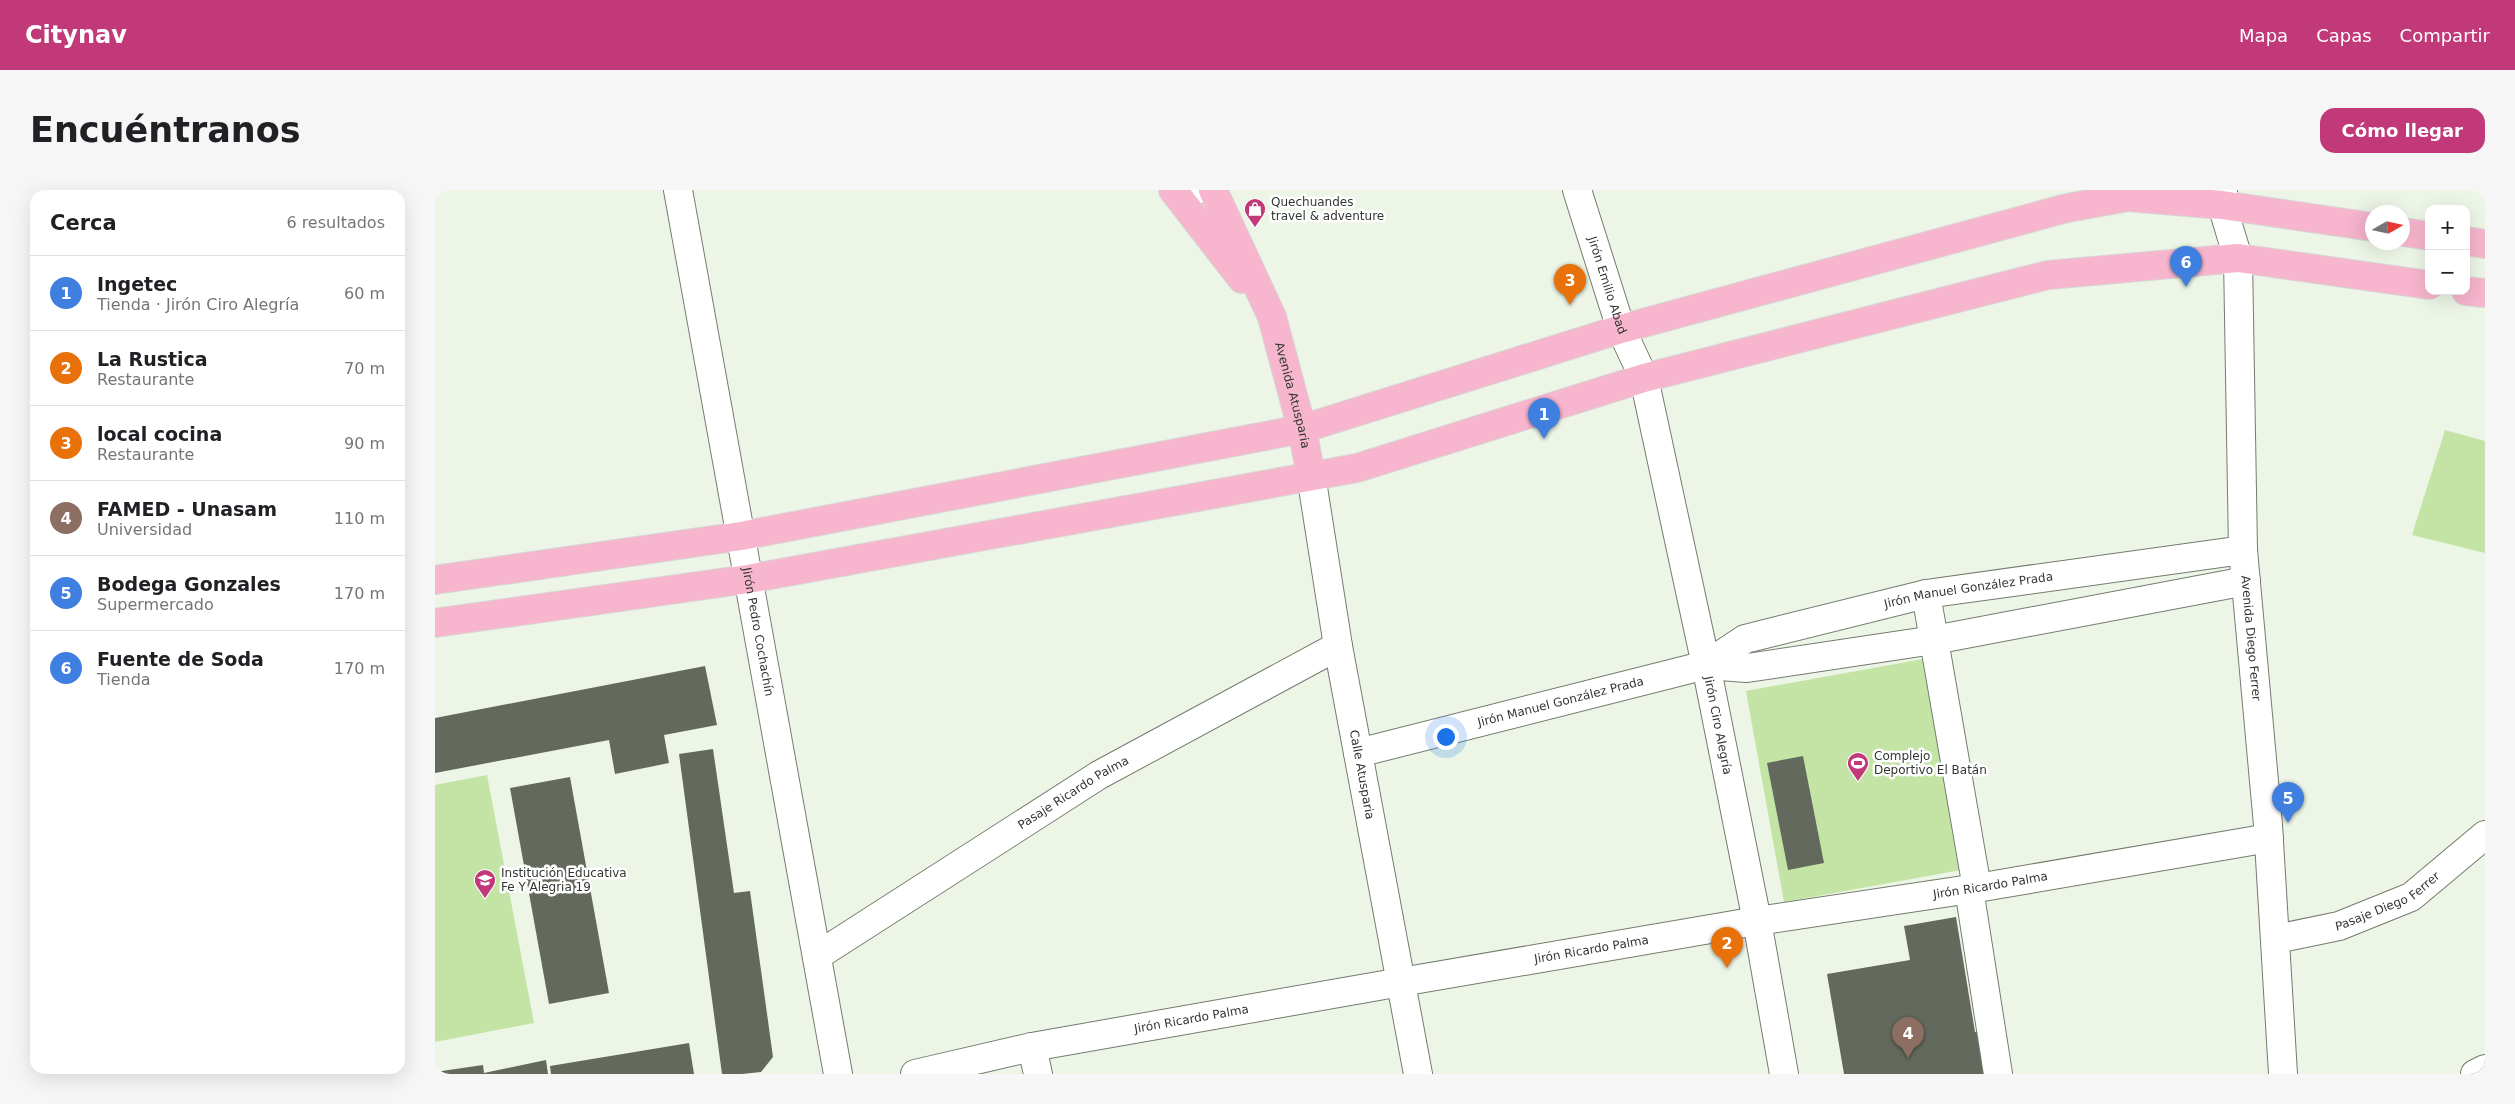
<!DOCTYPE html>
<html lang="es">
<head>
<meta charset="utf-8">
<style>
  :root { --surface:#fff; --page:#f6f6f6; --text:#202124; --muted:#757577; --line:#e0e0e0; --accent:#c13978 }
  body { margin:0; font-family:"DejaVu Sans",sans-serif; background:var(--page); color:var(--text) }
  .controls { position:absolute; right:15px; top:15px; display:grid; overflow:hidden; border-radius:10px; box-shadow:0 5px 20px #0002 }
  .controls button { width:45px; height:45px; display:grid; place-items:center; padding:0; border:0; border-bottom:1px solid var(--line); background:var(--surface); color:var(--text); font:25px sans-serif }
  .compass { position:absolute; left:1930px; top:15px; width:45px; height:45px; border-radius:50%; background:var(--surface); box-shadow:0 5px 20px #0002; rotate:81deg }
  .you { position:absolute; left:1010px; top:546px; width:18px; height:18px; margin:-12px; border:4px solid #fff; border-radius:50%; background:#1a73e8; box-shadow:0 0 0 8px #1a73e833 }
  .badge { display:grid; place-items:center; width:32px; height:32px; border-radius:50%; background:var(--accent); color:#fff; font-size:16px; font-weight:700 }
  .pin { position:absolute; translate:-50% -41px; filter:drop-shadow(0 1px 2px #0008) }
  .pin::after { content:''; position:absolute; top:26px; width:18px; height:15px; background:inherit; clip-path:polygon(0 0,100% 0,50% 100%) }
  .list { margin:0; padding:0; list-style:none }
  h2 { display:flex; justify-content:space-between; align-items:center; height:65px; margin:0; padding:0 20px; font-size:21px }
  h2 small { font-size:16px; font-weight:400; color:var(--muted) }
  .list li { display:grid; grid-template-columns:32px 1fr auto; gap:15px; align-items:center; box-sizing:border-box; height:75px; padding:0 20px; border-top:1px solid var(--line) }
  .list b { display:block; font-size:19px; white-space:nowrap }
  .list p { margin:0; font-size:16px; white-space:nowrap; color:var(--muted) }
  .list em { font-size:16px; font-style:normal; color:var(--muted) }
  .map { position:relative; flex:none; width:2050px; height:884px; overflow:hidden; border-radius:15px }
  header { display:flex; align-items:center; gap:30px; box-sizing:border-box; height:70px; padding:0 25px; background:var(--accent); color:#fff }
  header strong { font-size:24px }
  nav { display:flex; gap:28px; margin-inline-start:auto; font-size:18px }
  .intro { display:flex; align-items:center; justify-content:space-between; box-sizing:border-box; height:120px; padding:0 30px }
  h1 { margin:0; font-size:35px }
  .button { padding:12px 22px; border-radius:15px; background:var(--accent); color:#fff; font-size:18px; font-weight:700 }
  main { display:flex; gap:30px; padding:0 30px }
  aside { flex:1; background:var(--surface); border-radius:15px; box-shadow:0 5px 20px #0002 }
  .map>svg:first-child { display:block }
</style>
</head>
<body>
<header>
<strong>Citynav</strong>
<nav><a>Mapa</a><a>Capas</a><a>Compartir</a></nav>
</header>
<div class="intro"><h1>Encuéntranos</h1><a class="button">Cómo llegar</a></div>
<main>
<aside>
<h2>Cerca<small>6 resultados</small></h2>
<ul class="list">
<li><span class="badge" style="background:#3f7fe0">1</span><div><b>Ingetec</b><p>Tienda · Jirón Ciro Alegría</p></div><em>60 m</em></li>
<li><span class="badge" style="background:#e8710a">2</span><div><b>La Rustica</b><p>Restaurante</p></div><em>70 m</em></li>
<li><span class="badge" style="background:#e8710a">3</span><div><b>local cocina</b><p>Restaurante</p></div><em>90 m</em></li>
<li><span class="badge" style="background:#8d6e63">4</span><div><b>FAMED - Unasam</b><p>Universidad</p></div><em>110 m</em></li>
<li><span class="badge" style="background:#3f7fe0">5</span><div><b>Bodega Gonzales</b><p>Supermercado</p></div><em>170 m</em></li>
<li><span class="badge" style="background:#3f7fe0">6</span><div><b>Fuente de Soda</b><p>Tienda</p></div><em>170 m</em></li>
</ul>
</aside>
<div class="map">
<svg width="2050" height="884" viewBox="0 0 2050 884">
  <rect width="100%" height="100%" fill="#ecf5e6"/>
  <g fill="#c3e4a4">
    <path d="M2010,240l40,11v112l-73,-18z"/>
    <path d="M1488,469l38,211 -177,32 -38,-211z"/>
    <path d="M52,585l47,248 -99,19v-257z"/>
  </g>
  <g fill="#636a5d">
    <path d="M270,476l12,59 -53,10 5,28 -54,11 -6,-34 -174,33v-55z"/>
    <path d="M278,559l21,144 16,-2 23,166 -12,15 -19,2h-20l-43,-320z"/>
    <path d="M1368,566l21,107 -36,7 -21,-107z"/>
    <path d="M135,587l39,216 -60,11 -39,-216z"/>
    <path d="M1521,727l19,115 14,-2 7,44h-152l-17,-100 83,-14 -6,-34z"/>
    <path d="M254,853l5,31h-143l-1,-8z"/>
    <path d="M111,870l2,14h-113v-2l48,-7 1,8z"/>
  </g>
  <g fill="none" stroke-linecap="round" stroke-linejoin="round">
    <g stroke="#747c6e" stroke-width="30">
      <g id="minor">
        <path id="s1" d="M243,0l160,884"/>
        <path id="s2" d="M1142,0l44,139 23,49 62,287 51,256 27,153"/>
        <path id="s3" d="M1788,0l-1,15 16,53 5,292 25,275 15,249"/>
        <path d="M743,6l18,-6"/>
        <path id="s4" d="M876,285l27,171 80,428"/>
        <path d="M1491,404l51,294"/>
        <path id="s5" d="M1271,475l39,-26 181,-45 317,-44"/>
        <path id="s6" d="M923,563l348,-88 41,3 187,-28 312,-59"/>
        <path d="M1534,699l29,185"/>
        <path id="s7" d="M1841,749l63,-13 72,-29 74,-62"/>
        <path id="s8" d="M382,766l282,-181 239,-129"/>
        <path d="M597,857l6,27"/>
        <path id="s9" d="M480,884l117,-27 369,-65 356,-61 220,-33 292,-50"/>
        <path d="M2040,884l10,-5"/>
      </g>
    </g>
    <g stroke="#d6d7d6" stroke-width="30">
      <g id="major">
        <path d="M738,0l69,89"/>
        <path id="s10" d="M778,0l59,127 30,112 9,46"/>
        <path d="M1968,42l26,4"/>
        <path d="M2031,51l19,3"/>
        <path d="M2031,101l19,2"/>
        <path d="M0,390l306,-44 561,-107 319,-100 446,-121 61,-11 94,8 151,22"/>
        <path d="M0,433l313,-44 609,-111 287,-90 404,-103 190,-17 191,27"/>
      </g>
    </g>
    <use href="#minor" stroke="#fff" stroke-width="28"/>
    <use href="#major" stroke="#f7b5ce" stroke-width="28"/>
  </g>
  <defs>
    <g id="shop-pin" transform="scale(1.125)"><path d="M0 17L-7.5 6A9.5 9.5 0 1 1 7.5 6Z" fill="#c13978" stroke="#fff"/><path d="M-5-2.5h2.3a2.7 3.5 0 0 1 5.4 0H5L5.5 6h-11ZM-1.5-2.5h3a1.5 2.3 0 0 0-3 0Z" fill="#fff"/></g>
    <g id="stadium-pin" transform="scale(1.125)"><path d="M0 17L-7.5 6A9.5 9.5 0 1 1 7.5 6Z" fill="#c13978" stroke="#fff"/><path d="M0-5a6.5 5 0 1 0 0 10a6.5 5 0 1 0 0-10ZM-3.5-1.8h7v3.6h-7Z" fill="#fff"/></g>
    <g id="school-pin" transform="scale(1.125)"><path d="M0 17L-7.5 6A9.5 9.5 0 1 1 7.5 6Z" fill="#c13978" stroke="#fff"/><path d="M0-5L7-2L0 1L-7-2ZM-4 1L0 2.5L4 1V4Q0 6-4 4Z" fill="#fff"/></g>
  </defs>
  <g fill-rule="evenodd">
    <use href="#shop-pin" x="820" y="19"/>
    <use href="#stadium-pin" x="1423" y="573"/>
    <use href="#school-pin" x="50" y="690"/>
  </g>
  <g text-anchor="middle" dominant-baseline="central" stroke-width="5" stroke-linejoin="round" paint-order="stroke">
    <g font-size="12" fill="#343731" stroke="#fff" text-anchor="start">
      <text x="836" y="12">Quechuandes<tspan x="836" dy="14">travel &amp; adventure</tspan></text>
      <text x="1439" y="566">Complejo<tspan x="1439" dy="14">Deportivo El Batán</tspan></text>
      <text x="66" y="683">Institución Educativa<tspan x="66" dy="14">Fe Y Alegria 19</tspan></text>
    </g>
    <g font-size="12" fill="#343731" stroke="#fff">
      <text stroke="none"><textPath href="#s2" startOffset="100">Jirón Emilio Abad</textPath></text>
      <text stroke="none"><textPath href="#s10" startOffset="221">Avenida Atusparia</textPath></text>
      <text stroke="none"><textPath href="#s5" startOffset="276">Jirón Manuel González Prada</textPath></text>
      <text stroke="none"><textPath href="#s1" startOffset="449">Jirón Pedro Cochachín</textPath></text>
      <text stroke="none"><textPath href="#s3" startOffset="451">Avenida Diego Ferrer</textPath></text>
      <text stroke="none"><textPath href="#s6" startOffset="209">Jirón Manuel González Prada</textPath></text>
      <text stroke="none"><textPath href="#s2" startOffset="555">Jirón Ciro Alegría</textPath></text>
      <text stroke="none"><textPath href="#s4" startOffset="304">Calle Atusparia</textPath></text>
      <text stroke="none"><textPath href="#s8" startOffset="304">Pasaje Ricardo Palma</textPath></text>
      <text stroke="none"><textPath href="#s9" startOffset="1092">Jirón Ricardo Palma</textPath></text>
      <text stroke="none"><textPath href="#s7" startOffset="119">Pasaje Diego Ferrer</textPath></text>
      <text stroke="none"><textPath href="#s9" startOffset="688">Jirón Ricardo Palma</textPath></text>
      <text stroke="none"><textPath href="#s9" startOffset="282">Jirón Ricardo Palma</textPath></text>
    </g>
  </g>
</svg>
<div class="controls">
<button>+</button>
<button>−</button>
</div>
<svg class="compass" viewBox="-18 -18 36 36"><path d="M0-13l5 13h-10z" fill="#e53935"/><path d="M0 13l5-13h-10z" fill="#757577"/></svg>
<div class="you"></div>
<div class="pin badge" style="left:1109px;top:249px;background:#3f7fe0">1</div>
<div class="pin badge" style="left:1292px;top:778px;background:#e8710a">2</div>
<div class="pin badge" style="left:1135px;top:115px;background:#e8710a">3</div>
<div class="pin badge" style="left:1473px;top:868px;background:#8d6e63">4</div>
<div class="pin badge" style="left:1853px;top:633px;background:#3f7fe0">5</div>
<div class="pin badge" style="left:1751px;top:97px;background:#3f7fe0">6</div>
</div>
</main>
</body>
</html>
